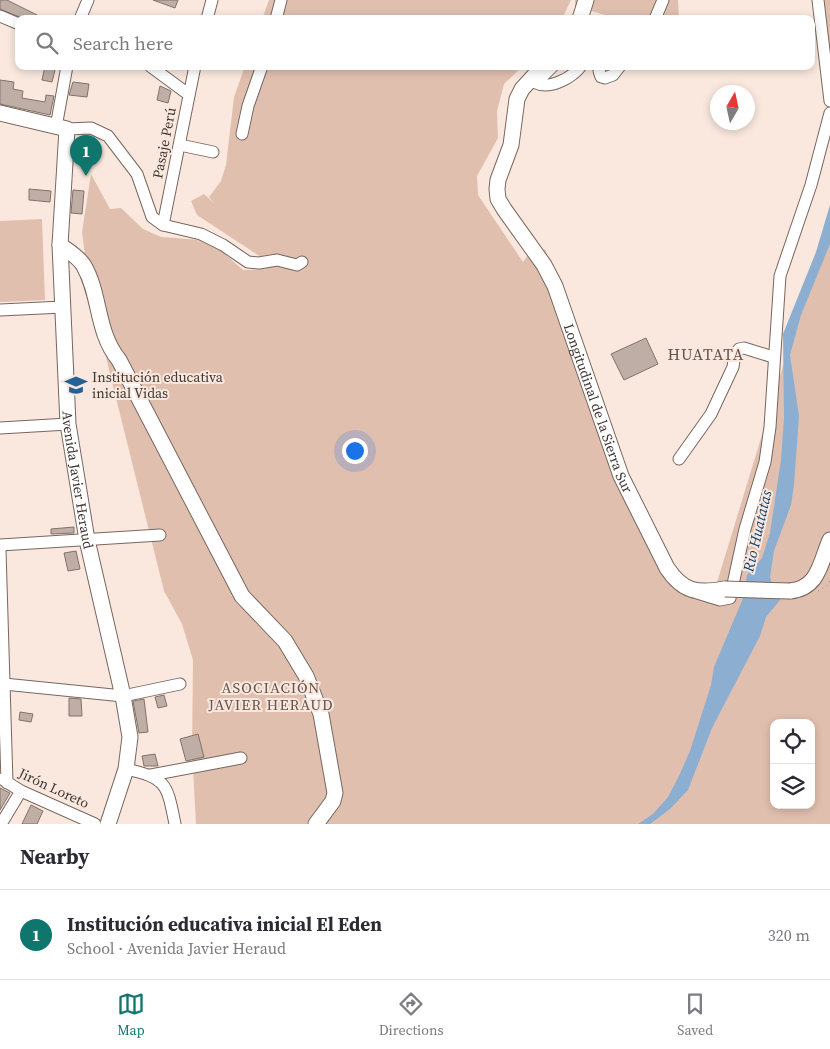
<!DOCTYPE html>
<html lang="en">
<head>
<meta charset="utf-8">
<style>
  :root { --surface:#fff; --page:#f7f7f7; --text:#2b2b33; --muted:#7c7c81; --line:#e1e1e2; --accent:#0f766e }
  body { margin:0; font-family:"Source Serif 4",serif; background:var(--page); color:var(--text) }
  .controls { position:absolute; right:15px; bottom:15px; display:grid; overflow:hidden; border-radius:10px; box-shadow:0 2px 8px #0003 }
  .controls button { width:45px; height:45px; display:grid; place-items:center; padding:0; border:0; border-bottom:1px solid var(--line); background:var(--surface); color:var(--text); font:25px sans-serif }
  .compass { position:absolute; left:710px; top:85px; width:45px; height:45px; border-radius:50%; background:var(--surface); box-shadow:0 2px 8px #0003; rotate:9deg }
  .you { position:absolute; left:354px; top:450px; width:18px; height:18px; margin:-12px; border:4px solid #fff; border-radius:50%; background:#1a73e8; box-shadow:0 0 0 8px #1a73e833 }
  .badge { display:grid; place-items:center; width:32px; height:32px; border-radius:50%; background:var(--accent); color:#fff; font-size:16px; font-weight:700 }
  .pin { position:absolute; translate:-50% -41px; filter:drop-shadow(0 1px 2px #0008) }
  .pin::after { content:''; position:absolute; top:26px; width:18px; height:15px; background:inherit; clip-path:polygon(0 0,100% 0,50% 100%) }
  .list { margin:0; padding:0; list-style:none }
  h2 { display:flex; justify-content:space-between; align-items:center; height:65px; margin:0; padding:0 20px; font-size:21px }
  h2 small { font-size:16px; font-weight:400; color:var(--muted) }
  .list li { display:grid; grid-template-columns:32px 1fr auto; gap:15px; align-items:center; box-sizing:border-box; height:90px; padding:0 20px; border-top:1px solid var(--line) }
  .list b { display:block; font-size:19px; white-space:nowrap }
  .list p { margin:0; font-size:16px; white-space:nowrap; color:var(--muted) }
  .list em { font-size:16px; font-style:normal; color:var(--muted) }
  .icon { flex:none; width:28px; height:28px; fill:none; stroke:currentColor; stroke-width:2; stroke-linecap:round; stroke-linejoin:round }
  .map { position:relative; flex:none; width:830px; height:824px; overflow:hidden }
  .search { position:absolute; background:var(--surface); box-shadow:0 2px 8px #0003; left:15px; right:15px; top:15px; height:55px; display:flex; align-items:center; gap:12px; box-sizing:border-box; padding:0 18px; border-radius:10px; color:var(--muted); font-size:19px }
  .sheet { height:155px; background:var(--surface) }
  nav { display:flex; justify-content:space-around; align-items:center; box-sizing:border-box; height:70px; border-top:1px solid var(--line); background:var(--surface); font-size:14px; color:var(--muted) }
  nav a { display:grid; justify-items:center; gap:2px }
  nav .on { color:var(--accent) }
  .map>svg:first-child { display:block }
</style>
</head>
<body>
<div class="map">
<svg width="830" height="824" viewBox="0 0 830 824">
  <rect width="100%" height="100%" fill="#fae8de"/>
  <g fill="#e1bfaf" fill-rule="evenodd">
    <path d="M269,0h302l-9,19h-300z"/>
    <path d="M575,0h103l1,19h-61l-43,-13z"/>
    <path d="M820,0h10v44z"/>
    <path d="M245,66h278l-19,18 -7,27 1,27 -21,38 1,19 45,67 5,-7 17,-6 64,194 74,140 32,6 115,-377v612h-634l-4,-74 1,-90 -11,-36 -18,-33 -55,-221 -22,-99 -5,-39 9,-58 19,35 11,-1 22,21 18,8 40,3 16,7 26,23 22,-1 2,-8 -70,-46 -6,-14 13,-7 10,9 -5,-6 12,-16 5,-16 8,-68zM774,723h37v82h-37z"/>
    <path d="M42,219l3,81 -45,2v-81z"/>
  </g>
  <path fill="#8caed1" d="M830,205v39l-29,71 -11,40 9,61 -5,69 -3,20 -17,46 -4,26 3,9 8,5 -1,9 -14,17 -6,19 -48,92 -24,62 -18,19 -20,15h-12l15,-10 15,-17 11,-21 11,-25 21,-66 3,-18 30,-71 3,-21 15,-17 8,-25 11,-73 3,-42 -1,-84 33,-82z"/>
  <g fill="#bfaea5" stroke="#82726a">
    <path d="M0,0h7l38,19h-21l-24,-10z"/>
    <path d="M153,0h25l-3,8z"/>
    <path d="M45,66h11l-4,16 -10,-2z"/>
    <path d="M0,80l14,2 -1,7 10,2 -1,7 23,4 1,-7 8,1 -4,19 -50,-11z"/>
    <path d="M73,82l16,2 -2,13 -18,-2z"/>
    <path d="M160,86l11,5 -3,12 -11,-3z"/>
    <path d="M29,189l22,2 -1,11 -21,-2z"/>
    <path d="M73,190l11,1 -2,23 -11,-1z"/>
    <path d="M646,338l12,26 -34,16 -13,-26z"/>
    <path d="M74,527v6l-23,1v-5z"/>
    <path d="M76,551l4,18 -12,2 -4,-18z"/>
    <path d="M164,695l3,11 -9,2 -3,-11z"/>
    <path d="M69,698l12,1 1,17h-13z"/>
    <path d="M144,699l4,33 -9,1 -6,-32z"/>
    <path d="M20,712l13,2 -2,8 -12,-2z"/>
    <path d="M198,734l6,23 -18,4 -6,-22z"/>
    <path d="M155,754l3,12h-14l-2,-10z"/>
    <path d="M0,788l10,5 -10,17z"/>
    <path d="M31,805l12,6 -6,13h-15z"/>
  </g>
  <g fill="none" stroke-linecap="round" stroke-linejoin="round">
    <g stroke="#76675f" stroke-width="13">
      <g id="minor">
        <path d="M818,0l12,101"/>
        <path d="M0,16l19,8"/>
        <path d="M80,19l8,-19"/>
        <path d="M207,19l5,-19"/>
        <path d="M276,19l5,-19"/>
        <path d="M655,19l8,-19"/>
        <path d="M150,66l38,28"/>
        <path d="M553,66l-17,17c14,7 37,-6 45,-17"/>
        <path d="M601,66l-2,5 2,6 4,1 8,-3 7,-9"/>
        <path d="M56,127l11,-61"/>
        <path d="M67,129l24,-1 17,8 29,38 15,43 11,8 38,9 22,11 25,17 11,1 18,-3 20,5 5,-3"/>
        <path d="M242,134l6,-28 14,-40"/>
        <path d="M180,145l33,7"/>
        <path d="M163,225l32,-159"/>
        <path d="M0,310l63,-3"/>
        <path d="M0,428l68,-4"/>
        <path d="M679,459l32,-45 22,-47 2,-13 4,-5 5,-1 29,9"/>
        <path d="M0,545l160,-10"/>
        <path d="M0,550l7,233"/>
        <path d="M697,593l23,7 10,-2 15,-69 20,-67 5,-35 10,-151 31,-91 19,-72"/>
        <path d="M4,684l119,12 57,-12"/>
        <path d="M126,769c41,9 41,15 49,55"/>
        <path d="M151,775l90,-17"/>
        <path d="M2,779l19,12 74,33"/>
        <path d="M1,824l20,-33"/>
      </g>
    </g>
    <g stroke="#76675f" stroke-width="17">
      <g id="major">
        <path d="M580,19l6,-19"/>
        <path id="s1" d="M543,66l-21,23 -5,10 -6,46 -13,35 -1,9 1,10 6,10 40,56 11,21 66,190 46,92c16,24 30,26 58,21"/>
        <path id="s2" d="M0,113l67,16 -7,116 8,179 19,116 36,156 7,41 -4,32 -18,55"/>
        <path d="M60,245c8,6 19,12 24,21 17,30 12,66 35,94l123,236 43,45 21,35 15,38 14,79 -2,8 -17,23"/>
        <path d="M790,591c29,-3 30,-28 40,-51"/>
      </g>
    </g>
    <path stroke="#968a83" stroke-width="1" stroke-dasharray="1 4" stroke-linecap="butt" d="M818,591l9,-5 3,-6"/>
    <use href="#minor" stroke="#fff" stroke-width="11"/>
    <use href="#major" stroke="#fff" stroke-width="15"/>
    <g stroke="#76675f" stroke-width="17" stroke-linecap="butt">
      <path id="major-bridge" d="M725,589l65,2"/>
    </g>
    <use href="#major-bridge" stroke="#fff" stroke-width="15"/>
  </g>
  <defs>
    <g id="school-bare" transform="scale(1.725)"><path d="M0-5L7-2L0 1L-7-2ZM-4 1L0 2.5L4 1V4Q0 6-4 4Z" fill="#246198" stroke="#fae8de" stroke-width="2.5" paint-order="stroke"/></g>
  </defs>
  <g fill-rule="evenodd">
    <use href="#school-bare" x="76" y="385"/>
  </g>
  <g text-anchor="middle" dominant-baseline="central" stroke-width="4" stroke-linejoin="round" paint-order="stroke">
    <g font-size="14" fill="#3e3733" stroke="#fae8de">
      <text transform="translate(164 143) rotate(-79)">Pasaje Perú</text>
      <text stroke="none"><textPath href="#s1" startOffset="379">Longitudinal de la Sierra Sur</textPath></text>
      <text stroke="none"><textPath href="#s2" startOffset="421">Avenida Javier Heraud</textPath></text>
      <text transform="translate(54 788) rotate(25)">Jirón Loreto</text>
    </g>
    <g font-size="14" fill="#3e3733" stroke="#fae8de" text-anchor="start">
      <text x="92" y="377">Institución educativa<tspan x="92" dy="16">inicial Vidas</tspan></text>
    </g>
    <g font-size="15" font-style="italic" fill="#0e426f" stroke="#fae8de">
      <text transform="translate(757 531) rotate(-77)">Rio Huatatas</text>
    </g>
    <g font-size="15" letter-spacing="1" fill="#64544d" stroke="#fae8de">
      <text x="271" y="687">ASOCIACIÓN<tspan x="271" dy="17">JAVIER HERAUD</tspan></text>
    </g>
    <g font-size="16" letter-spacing="1" fill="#64544d" stroke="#fae8de">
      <text x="706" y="354">HUATATA</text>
    </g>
  </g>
</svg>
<div class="controls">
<button><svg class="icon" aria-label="locate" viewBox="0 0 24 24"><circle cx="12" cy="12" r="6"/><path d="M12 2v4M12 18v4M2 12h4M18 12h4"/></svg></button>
<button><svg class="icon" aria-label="layers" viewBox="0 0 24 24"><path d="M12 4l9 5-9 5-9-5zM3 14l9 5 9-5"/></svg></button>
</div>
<svg class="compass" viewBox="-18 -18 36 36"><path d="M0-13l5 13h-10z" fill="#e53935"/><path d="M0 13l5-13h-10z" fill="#7c7c81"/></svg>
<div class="you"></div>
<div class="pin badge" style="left:86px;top:176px">1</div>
<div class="search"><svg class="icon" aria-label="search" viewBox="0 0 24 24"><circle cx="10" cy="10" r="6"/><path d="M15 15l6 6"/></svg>Search here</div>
</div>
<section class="sheet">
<h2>Nearby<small></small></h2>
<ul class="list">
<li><span class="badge">1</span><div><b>Institución educativa inicial El Eden</b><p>School · Avenida Javier Heraud</p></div><em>320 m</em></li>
</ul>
</section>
<nav>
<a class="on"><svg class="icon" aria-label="map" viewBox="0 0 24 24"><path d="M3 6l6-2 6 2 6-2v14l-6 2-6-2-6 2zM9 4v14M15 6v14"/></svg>Map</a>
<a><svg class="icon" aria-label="directions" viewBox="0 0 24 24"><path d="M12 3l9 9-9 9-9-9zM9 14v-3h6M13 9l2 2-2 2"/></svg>Directions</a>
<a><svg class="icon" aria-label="saved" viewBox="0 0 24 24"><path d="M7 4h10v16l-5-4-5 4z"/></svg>Saved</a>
</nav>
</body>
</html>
